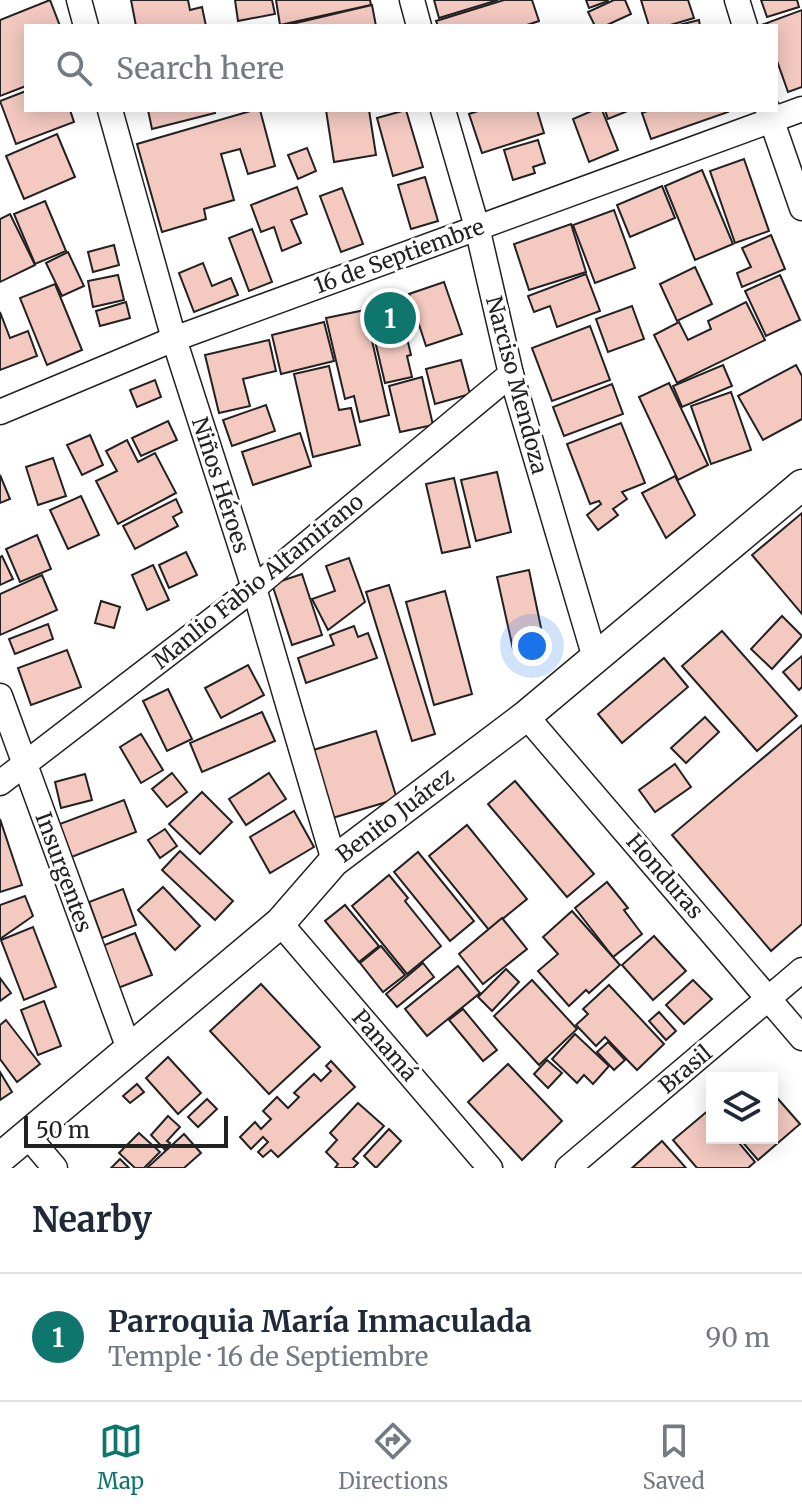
<!DOCTYPE html>
<html lang="en">
<head>
<meta charset="utf-8">
<style>
  :root { --surface:#fff; --page:#f6f6f7; --text:#1f2937; --muted:#747a83; --line:#e0e1e3; --accent:#0f766e }
  body { margin:0; font-family:Merriweather,serif; background:var(--page); color:var(--text) }
  .controls { position:absolute; right:24px; bottom:24px; display:grid; overflow:hidden; border-radius:0px; box-shadow:0 4px 20px #0003 }
  .controls button { width:72px; height:72px; display:grid; place-items:center; padding:0; border:0; border-bottom:2px solid var(--line); background:var(--surface); color:var(--text); font:40px sans-serif }
  .scale { position:absolute; left:24px; bottom:20px; width:204px; box-sizing:border-box; padding-left:8px; border:4px solid #222; border-top:0; font-size:22px; line-height:28px; white-space:nowrap; color:#222; -webkit-text-stroke:6px #fff; paint-order:stroke }
  .you { position:absolute; left:532px; top:646px; width:28px; height:28px; margin:-20px; border:6px solid #fff; border-radius:50%; background:#1a73e8; box-shadow:0 0 0 12px #1a73e833 }
  .badge { display:grid; place-items:center; width:52px; height:52px; border-radius:50%; background:var(--accent); color:#fff; font-size:26px; font-weight:700 }
  .pin { position:absolute; translate:-50% -50%; border:4px solid #fff; box-shadow:0 2px 8px #0006 }
  .list { margin:0; padding:0; list-style:none }
  h2 { display:flex; justify-content:space-between; align-items:center; height:104px; margin:0; padding:0 32px; font-size:34px }
  h2 small { font-size:26px; font-weight:400; color:var(--muted) }
  .list li { display:grid; grid-template-columns:52px 1fr auto; gap:24px; align-items:center; box-sizing:border-box; height:128px; padding:0 32px; border-top:2px solid var(--line) }
  .list b { display:block; font-size:30px; white-space:nowrap }
  .list p { margin:0; font-size:26px; white-space:nowrap; color:var(--muted) }
  .list em { font-size:26px; font-style:normal; color:var(--muted) }
  .icon { flex:none; width:44px; height:44px; fill:none; stroke:currentColor; stroke-width:2; stroke-linecap:round; stroke-linejoin:round }
  .map { position:relative; flex:none; width:802px; height:1168px; overflow:hidden }
  .search { position:absolute; background:var(--surface); box-shadow:0 4px 20px #0003; left:24px; right:24px; top:24px; height:88px; display:flex; align-items:center; gap:20px; box-sizing:border-box; padding:0 28px; border-radius:0px; color:var(--muted); font-size:30px }
  .sheet { height:232px; background:var(--surface) }
  nav { display:flex; justify-content:space-around; align-items:center; box-sizing:border-box; height:112px; border-top:2px solid var(--line); background:var(--surface); font-size:22px; color:var(--muted) }
  nav a { display:grid; justify-items:center; gap:4px }
  nav .on { color:var(--accent) }
  .map>svg:first-child { display:block }
</style>
</head>
<body>
<div class="map">
<svg width="802" height="1168" viewBox="0 0 802 1168">
  <rect width="100%" height="100%" fill="#fff"/>
  <g fill="#f3c9c0" stroke="#222" stroke-width="2">
    <path d="M50,0l10,26h-34v60l-26,10v-76z"/>
    <path d="M131,0h57l2,10 12,-3 4,19h-70z"/>
    <path d="M235,0h37l3,14 -37,7z"/>
    <path d="M276,0h94l1,5 -91,20z"/>
    <path d="M434,0h64l-59,18z"/>
    <path d="M504,0h28l7,21 -15,5h-86l-2,-5z"/>
    <path d="M586,0h21l1,1 -19,7z"/>
    <path d="M614,0h11l6,14 -26,12h-10l-7,-14z"/>
    <path d="M641,0h47l6,18 -27,8h-18z"/>
    <path d="M761,0h36l2,7 -32,10z"/>
    <path d="M372,5l4,21h-93z"/>
    <path d="M802,10v77l-14,5 -12,-34v-32l-12,-2z"/>
    <path d="M699,20l1,6h-25z"/>
    <path d="M26,91v19h44l4,12 -58,22 -16,-43z"/>
    <path d="M148,110h66l1,3 -63,16z"/>
    <path d="M254,110h6l15,56 -27,8 -8,-25 -19,5 13,46 -30,9 2,10 -44,13 -25,-88z"/>
    <path d="M326,110h43l7,45 -42,7z"/>
    <path d="M406,110l17,57 -30,9 -16,-58z"/>
    <path d="M481,110h56l7,23 -62,20 -13,-39z"/>
    <path d="M594,110h8l16,40 -29,12 -16,-43z"/>
    <path d="M605,110h25l-22,9z"/>
    <path d="M650,110h77l1,2 -77,27 -9,-26z"/>
    <path d="M57,134l18,43 -51,22 -18,-43z"/>
    <path d="M538,140l7,23 -12,4 2,6 -22,7 -9,-30z"/>
    <path d="M307,148l9,23 -18,8 -10,-24z"/>
    <path d="M744,159l25,72 -34,12 -25,-72z"/>
    <path d="M702,170l31,74 -38,16 -30,-74z"/>
    <path d="M425,177l13,44 -27,8 -13,-44z"/>
    <path d="M662,186l13,32 -45,19 -13,-32z"/>
    <path d="M297,187l10,27 -16,6 10,23 -19,8 -8,-24 -13,5 -10,-27z"/>
    <path d="M342,188l21,56 -22,8 -21,-56z"/>
    <path d="M45,201l21,50 -31,13 -21,-50z"/>
    <path d="M614,210l21,58 -40,15 -22,-58z"/>
    <path d="M10,214l25,51 -35,17v-63z"/>
    <path d="M571,224l15,48 -57,18 -15,-46z"/>
    <path d="M252,229l20,53 -23,9 -20,-53z"/>
    <path d="M771,235l14,34 -43,18 -5,-14 14,-6 -9,-19z"/>
    <path d="M114,245l5,20 -26,7 -5,-20z"/>
    <path d="M68,252l16,34 -22,10 -16,-33z"/>
    <path d="M203,263l9,23 19,-8 7,17 -44,17 -15,-39z"/>
    <path d="M695,267l17,37 -35,17 -17,-37z"/>
    <path d="M586,274l14,37 -43,16 -7,-21 -16,6 -6,-16z"/>
    <path d="M118,275l6,25 -31,7 -5,-26z"/>
    <path d="M780,275l20,45 -34,16 -21,-45z"/>
    <path d="M444,282l18,52 -36,12 -17,-52z"/>
    <path d="M55,284l27,66 -35,15 -27,-67z"/>
    <path d="M397,296l14,59 -4,1 5,21 -27,6 -19,-80z"/>
    <path d="M126,302l4,16 -30,8 -4,-15z"/>
    <path d="M746,302l19,38 -88,43 -23,-48 25,-13 9,18 23,-11 -3,-8z"/>
    <path d="M632,306l12,33 -36,13 -12,-33z"/>
    <path d="M365,310l24,105 -29,7 -6,-26 -9,3 -19,-81z"/>
    <path d="M0,312l10,26 18,-7 9,25 -37,14z"/>
    <path d="M324,322l10,39 -53,13 -9,-39z"/>
    <path d="M590,326l20,54 -58,21 -20,-53z"/>
    <path d="M269,340l7,31 -33,8 7,27 -31,7 -14,-58z"/>
    <path d="M461,360l9,34 -35,10 -9,-35z"/>
    <path d="M723,365l9,21 -50,21 -9,-21z"/>
    <path d="M796,365l6,11v43l-39,21 -25,-44z"/>
    <path d="M329,366l10,44 12,-2 9,37 -47,12 -19,-83z"/>
    <path d="M422,377l11,48 -33,7 -11,-46z"/>
    <path d="M155,380l6,17 -24,10 -7,-17z"/>
    <path d="M669,383l39,82 -30,15 -39,-83z"/>
    <path d="M612,384l11,30 -59,22 -11,-29z"/>
    <path d="M731,392l20,58 -40,14 -20,-58z"/>
    <path d="M266,405l9,26 -43,15 -9,-26z"/>
    <path d="M168,421l9,19 -36,16 -9,-18z"/>
    <path d="M621,423l24,60 -23,9 5,7 -14,10 5,6 -20,15 -11,-15 14,-11 -2,-3 -9,3 -23,-60z"/>
    <path d="M300,433l11,33 -58,19 -11,-33z"/>
    <path d="M90,435l13,30 -21,10 -15,-30z"/>
    <path d="M127,440l11,22 17,-9 21,40 -58,31 -22,-43 21,-10 -11,-20z"/>
    <path d="M53,458l13,38 -28,9 -12,-38z"/>
    <path d="M497,472l14,60 -35,9 -15,-61z"/>
    <path d="M0,475l10,24 -10,4z"/>
    <path d="M675,476l20,39 -29,23 -24,-45z"/>
    <path d="M454,478l16,69 -28,6 -16,-69z"/>
    <path d="M81,496l18,39 -31,14 -18,-39z"/>
    <path d="M176,499l6,13 -9,5 5,9 -43,23 -12,-23z"/>
    <path d="M802,513v101l-50,-59z"/>
    <path d="M37,535l14,34 -31,13 -14,-33z"/>
    <path d="M186,552l11,23 -28,13 -10,-23z"/>
    <path d="M2,556l11,23 -13,6v-28z"/>
    <path d="M349,558l16,44 -37,28 -16,-31 23,-8 -9,-25z"/>
    <path d="M153,565l16,35 -22,10 -15,-35z"/>
    <path d="M529,570l15,72 -31,7 -16,-72z"/>
    <path d="M302,574l20,61 -30,10 -20,-61z"/>
    <path d="M42,575l15,35 -57,25v-41z"/>
    <path d="M389,585l46,149 -23,7 -46,-149z"/>
    <path d="M445,591l27,103 -38,11 -28,-103z"/>
    <path d="M101,601l19,6 -6,21 -19,-5z"/>
    <path d="M782,616l20,20 -30,33 -21,-20z"/>
    <path d="M48,624l5,15 -38,15 -6,-15z"/>
    <path d="M354,626l4,11 10,-4 9,25 -71,25 -8,-25 36,-13 -4,-10z"/>
    <path d="M722,631l75,85 -40,35 -75,-85z"/>
    <path d="M67,650l14,37 -50,18 -13,-37z"/>
    <path d="M802,656v31l-3,3 -16,-18z"/>
    <path d="M664,658l24,29 -66,56 -24,-29z"/>
    <path d="M248,665l16,30 -43,23 -16,-30z"/>
    <path d="M168,689l24,50 -25,12 -24,-50z"/>
    <path d="M262,712l13,29 -73,31 -12,-29z"/>
    <path d="M705,717l14,15 -33,31 -15,-15z"/>
    <path d="M802,725v199l-31,27 -99,-116z"/>
    <path d="M376,731l21,68 -68,20 -19,-68z"/>
    <path d="M141,734l22,36 -22,13 -21,-36z"/>
    <path d="M675,764l16,23 -36,25 -16,-22z"/>
    <path d="M172,773l15,19 -20,15 -15,-18z"/>
    <path d="M269,773l17,26 -40,26 -17,-26z"/>
    <path d="M85,774l7,26 -31,8 -6,-26z"/>
    <path d="M515,781l79,93 -27,23 -79,-93z"/>
    <path d="M202,792l30,30 -32,32 -31,-30z"/>
    <path d="M124,800l12,32 -67,26 -12,-33z"/>
    <path d="M294,811l20,36 -44,26 -20,-36z"/>
    <path d="M0,819l22,66 -22,7z"/>
    <path d="M467,825l60,74 -38,31 -60,-74z"/>
    <path d="M165,829l12,17 -17,12 -12,-18z"/>
    <path d="M180,851l53,50 -18,19 -53,-50z"/>
    <path d="M418,852l56,69 -24,20 -56,-69z"/>
    <path d="M389,875l19,23 -3,3 36,45 -34,28 -55,-68z"/>
    <path d="M607,882l21,26 -4,2 18,24 -29,23 -38,-49z"/>
    <path d="M163,887l37,39 -25,24 -37,-40z"/>
    <path d="M123,889l13,36 -34,13 -13,-36z"/>
    <path d="M25,896l8,20 -33,23v-34z"/>
    <path d="M345,905l34,41 -20,16 -34,-41z"/>
    <path d="M572,911l48,54 -31,28 -3,-3 -17,16 -31,-35 20,-17 -15,-17z"/>
    <path d="M502,918l25,31 -44,35 -24,-30z"/>
    <path d="M33,927l23,60 -32,13 -23,-60z"/>
    <path d="M135,933l17,42 -34,13 -16,-42z"/>
    <path d="M654,936l32,35 -33,29 -31,-35z"/>
    <path d="M381,946l24,29 -22,17 -23,-29z"/>
    <path d="M423,963l11,14 -37,30 -11,-13z"/>
    <path d="M458,966l22,27 -53,43 -22,-27z"/>
    <path d="M506,969l13,13 -27,29 -14,-14z"/>
    <path d="M0,978l11,15 -11,8z"/>
    <path d="M532,980l45,49 -38,36 -45,-49z"/>
    <path d="M693,980l19,19 -28,25 -18,-19z"/>
    <path d="M261,984l59,63 -51,47 -59,-63z"/>
    <path d="M609,985l55,59 -27,26 -32,-33 -9,9 -20,-21 12,-11 -5,-5z"/>
    <path d="M44,1001l17,45 -23,9 -17,-45z"/>
    <path d="M463,1009l34,41 -14,11 -34,-41z"/>
    <path d="M659,1012l17,19 -10,9 -17,-19z"/>
    <path d="M6,1020l34,44 -23,18 -17,-23v-34z"/>
    <path d="M575,1034l34,32 -16,18 -9,-9 -7,8 -25,-24z"/>
    <path d="M608,1042l17,18 -11,10 -17,-18z"/>
    <path d="M168,1057l33,36 -23,21 -32,-36z"/>
    <path d="M547,1060l15,13 -14,15 -14,-14z"/>
    <path d="M331,1061l24,26 -77,70 -7,-7 -8,7 -5,-5 10,-10 -5,-5 -12,12 -11,-12 15,-15 6,7 10,-10 -8,-8 14,-14 11,11 11,-11 -5,-4 20,-19 7,7 10,-10 -5,-5z"/>
    <path d="M508,1064l54,57 -40,39 -54,-58z"/>
    <path d="M0,1072l12,20 -12,8z"/>
    <path d="M137,1084l7,8 -14,11 -7,-7z"/>
    <path d="M772,1092l28,32 -42,36 -19,-22h33z"/>
    <path d="M207,1099l10,10 -19,18 -10,-10z"/>
    <path d="M358,1103l26,23 -31,33 5,4 -5,5h-18l3,-4 -12,-12 11,-12 -7,-7z"/>
    <path d="M710,1109l2,29h23l20,24 -7,6h-51l-24,-28z"/>
    <path d="M168,1116l12,11 -13,14 3,2 -5,7 -14,-15z"/>
    <path d="M389,1129l12,12 -25,27 -12,-12z"/>
    <path d="M139,1133l21,19 -16,16h-9l-16,-15z"/>
    <path d="M184,1134l17,19 -17,15h-37z"/>
    <path d="M662,1141l24,27h-54z"/>
    <path d="M120,1159l9,9h-18z"/>
  </g>
  <g fill="none" stroke-linecap="round" stroke-linejoin="round">
    <g stroke="#222" stroke-width="27">
      <g id="minor">
        <path d="M79,0l7,26"/>
        <path d="M412,0l7,26"/>
        <path d="M737,0l8,26"/>
        <path d="M110,110l64,229 80,249 80,273"/>
        <path d="M443,110l34,117 34,147 84,284"/>
        <path d="M768,110l34,98"/>
        <path d="M0,412l174,-73 628,-230"/>
        <path d="M0,696l129,353"/>
        <path d="M526,716l276,322"/>
        <path d="M0,783l254,-195 257,-214"/>
        <path d="M280,923l210,245"/>
        <path d="M27,1135l28,33"/>
        <path d="M568,1168l234,-198"/>
      </g>
    </g>
    <g stroke="#222" stroke-width="33">
      <path id="tertiary" d="M0,1158l280,-235 54,-62 192,-145 276,-231"/>
    </g>
    <use href="#minor" stroke="#fff" stroke-width="24"/>
    <use href="#tertiary" stroke="#fff" stroke-width="30"/>
  </g>
  <g text-anchor="middle" dominant-baseline="central" stroke-width="6" stroke-linejoin="round" paint-order="stroke">
    <g font-size="22" fill="#222" stroke="#fff">
      <text transform="translate(399 256) rotate(-20)">16 de Septiembre</text>
      <text transform="translate(517 385) rotate(75)">Narciso Mendoza</text>
      <text transform="translate(221 485) rotate(72)">Niños Héroes</text>
      <text transform="translate(258 581) rotate(-39)">Manlio Fabio Altamirano</text>
      <text transform="translate(395 815) rotate(-37)">Benito Juárez</text>
      <text transform="translate(64 872) rotate(70)">Insurgentes</text>
      <text transform="translate(665 876) rotate(49)">Honduras</text>
      <text transform="translate(385 1045) rotate(49)">Panamá</text>
      <text transform="translate(685 1069) rotate(-40)">Brasil</text>
    </g>
  </g>
</svg>
<div class="controls">
<button><svg class="icon" aria-label="layers" viewBox="0 0 24 24"><path d="M12 4l9 5-9 5-9-5zM3 14l9 5 9-5"/></svg></button>
</div>
<div class="scale">50 m</div>
<div class="you"></div>
<div class="pin badge" style="left:390px;top:318px">1</div>
<div class="search"><svg class="icon" aria-label="search" viewBox="0 0 24 24"><circle cx="10" cy="10" r="6"/><path d="M15 15l6 6"/></svg>Search here</div>
</div>
<section class="sheet">
<h2>Nearby<small></small></h2>
<ul class="list">
<li><span class="badge">1</span><div><b>Parroquia María Inmaculada</b><p>Temple · 16 de Septiembre</p></div><em>90 m</em></li>
</ul>
</section>
<nav>
<a class="on"><svg class="icon" aria-label="map" viewBox="0 0 24 24"><path d="M3 6l6-2 6 2 6-2v14l-6 2-6-2-6 2zM9 4v14M15 6v14"/></svg>Map</a>
<a><svg class="icon" aria-label="directions" viewBox="0 0 24 24"><path d="M12 3l9 9-9 9-9-9zM9 14v-3h6M13 9l2 2-2 2"/></svg>Directions</a>
<a><svg class="icon" aria-label="saved" viewBox="0 0 24 24"><path d="M7 4h10v16l-5-4-5 4z"/></svg>Saved</a>
</nav>
</body>
</html>
